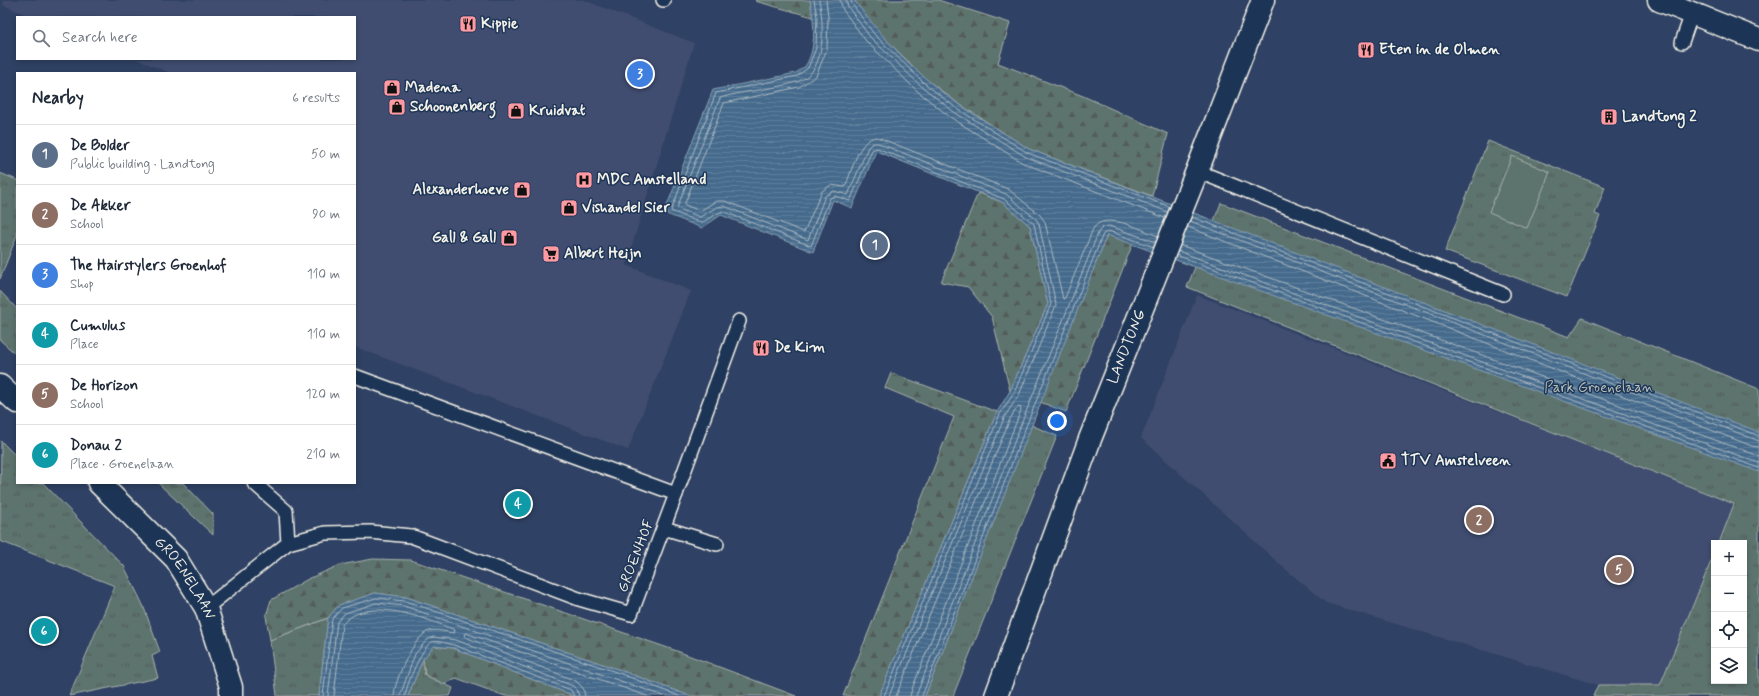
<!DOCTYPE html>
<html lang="en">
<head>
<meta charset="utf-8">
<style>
  :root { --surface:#fff; --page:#f2f2f3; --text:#1f2937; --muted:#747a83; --line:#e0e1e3; --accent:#db2777 }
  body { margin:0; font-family:Mynerve,sans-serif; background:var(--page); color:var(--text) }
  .controls { position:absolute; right:12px; bottom:12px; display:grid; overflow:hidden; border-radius:0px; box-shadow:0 2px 6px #0003 }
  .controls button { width:36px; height:36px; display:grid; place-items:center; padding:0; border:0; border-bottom:1px solid var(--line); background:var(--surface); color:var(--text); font:20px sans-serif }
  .you { position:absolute; left:1057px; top:421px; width:14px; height:14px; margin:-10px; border:3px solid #fff; border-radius:50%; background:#1a73e8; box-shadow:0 0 0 6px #1a73e833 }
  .badge { display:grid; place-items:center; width:26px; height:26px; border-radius:50%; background:var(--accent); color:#fff; font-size:13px; font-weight:700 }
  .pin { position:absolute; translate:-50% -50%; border:2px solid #fff; box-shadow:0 1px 4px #0006 }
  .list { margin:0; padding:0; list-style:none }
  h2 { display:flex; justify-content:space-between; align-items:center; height:52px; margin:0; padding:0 16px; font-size:17px }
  h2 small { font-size:13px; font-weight:400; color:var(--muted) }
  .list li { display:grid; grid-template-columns:26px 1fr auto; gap:12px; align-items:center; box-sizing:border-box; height:60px; padding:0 16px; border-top:1px solid var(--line) }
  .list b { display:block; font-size:15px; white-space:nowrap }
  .list p { margin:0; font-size:13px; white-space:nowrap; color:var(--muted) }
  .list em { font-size:13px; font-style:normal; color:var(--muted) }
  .icon { flex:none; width:22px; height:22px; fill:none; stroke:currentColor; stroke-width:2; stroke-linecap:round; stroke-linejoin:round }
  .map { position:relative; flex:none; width:1759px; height:696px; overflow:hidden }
  .search { position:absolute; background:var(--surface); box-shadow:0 2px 6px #0003; left:16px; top:16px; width:340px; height:44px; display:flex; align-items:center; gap:10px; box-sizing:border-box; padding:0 14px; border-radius:0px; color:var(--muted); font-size:15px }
  .panel { position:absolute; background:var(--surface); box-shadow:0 2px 6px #0003; left:16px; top:72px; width:340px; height:412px; border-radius:0px }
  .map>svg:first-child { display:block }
</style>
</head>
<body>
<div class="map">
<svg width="1759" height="696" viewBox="0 0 1759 696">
  <defs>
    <pattern id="grass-tufts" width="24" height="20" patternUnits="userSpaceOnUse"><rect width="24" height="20" fill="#5d736e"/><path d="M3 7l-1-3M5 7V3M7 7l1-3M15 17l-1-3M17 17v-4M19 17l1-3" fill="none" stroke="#525b58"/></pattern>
    <pattern id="forest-firs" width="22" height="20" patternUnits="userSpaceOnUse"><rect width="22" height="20" fill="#5d736e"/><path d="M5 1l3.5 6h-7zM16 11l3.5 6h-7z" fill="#525b58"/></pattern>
    <pattern id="water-rules" width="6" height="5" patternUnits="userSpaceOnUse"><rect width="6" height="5" fill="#446a8c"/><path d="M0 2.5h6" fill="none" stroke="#60809c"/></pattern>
  </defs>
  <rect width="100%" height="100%" fill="#2f4164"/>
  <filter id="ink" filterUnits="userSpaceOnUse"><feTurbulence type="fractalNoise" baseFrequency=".025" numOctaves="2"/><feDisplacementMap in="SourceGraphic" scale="8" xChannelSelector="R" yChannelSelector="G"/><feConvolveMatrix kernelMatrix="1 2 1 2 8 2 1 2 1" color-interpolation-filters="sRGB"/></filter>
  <g filter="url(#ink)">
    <g fill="#414d70">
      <path d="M4,0h580l110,43 -68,222 65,26 -63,159 -273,-103v-274h-184l-35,-14h219v-42h-324l-28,-12z"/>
      <path d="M1197,295l538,209 -16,39h-5v11l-54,131h-62l-272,-82 -42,-35 -143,-130z"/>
    </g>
    <g fill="url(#grass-tufts)" stroke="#a8b2ab">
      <path d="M1488,141l117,46 -10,27 5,2 -33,81 -122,-46z"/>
      <path d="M0,173l17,7v55l-17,44z"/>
      <path d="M1221,203l348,134 13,-19 177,71v307h-166l5,-11h62l54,-131v127h30v-138h-25l15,-39 -547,-217z"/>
      <path d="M0,291l17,18v46l-17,-15z"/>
      <path d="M1031,425l26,11 -104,260h-28z"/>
      <path d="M1,441l16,16v26h26l81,83 19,39 17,47 -8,4 6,22 -89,18 46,-110 -115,-45z"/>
      <path d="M158,483h25l30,31v21z"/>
      <path d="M328,618l-9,78h-42l-7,-56z"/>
      <path d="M423,659l2,16 28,13 -3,8h-42z"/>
    </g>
    <g fill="url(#forest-firs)" stroke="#a8b2ab">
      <path d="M756,0h54l3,17 -58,-16z"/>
      <path d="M854,0h84l72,23 -12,40 85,33 85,38 -16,62 -123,-47 -70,-45 -33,-25 -49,-48z"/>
      <path d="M978,193l24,9 28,24 18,78 -38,87 -18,-74 -24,-30 -27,-5z"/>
      <path d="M1107,235l26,8 -67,169 -26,-10z"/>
      <path d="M891,373l106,39 -118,284h-36l111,-279 -69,-29z"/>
      <path d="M373,559l38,1 266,91 119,45h-106l-73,-27 -211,-72 -31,-4 -17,6 -19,6 -11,13 -58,22 -4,-24 5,-16 37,-21 32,-14z"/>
      <path d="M433,646l20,2 121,48h-69l-49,-18 -12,6 -19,-9 -2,-16z"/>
    </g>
    <path fill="#5d736e" stroke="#a8b2ab" d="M1512,156l38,16 -23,56 -38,-16z"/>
    <g fill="url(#water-rules)" stroke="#8aa0b1">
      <path d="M810,0h44c29,39 65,77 106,105 22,15 46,29 69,44l730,283v40l-652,-237 -182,461h-46l118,-284 13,-21 38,-87 -18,-78 -28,-24 -126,-51 -24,57 -19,-8 -20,52 -92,-37 -19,13 -38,-15 49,-123 83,-17c3,-3 8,-5 10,-8 11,-18 8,-45 4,-65z"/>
      <path d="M375,593l31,4 211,72 73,27h-116l-121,-48 -19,-2 -11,13 -15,37h-89l9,-78 11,-13z"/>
    </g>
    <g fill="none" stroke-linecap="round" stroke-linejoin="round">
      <g stroke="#aebbc3" stroke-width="1">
        <path d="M814,0l3,17 -1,31 -8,20 -11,8 -81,17 -45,118 30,12 21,-12 89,35 19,-48 5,-2 15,5 22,-51 5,-2 127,51 30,25 17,80 -37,89 -14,21 -116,282"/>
        <path d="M819,0c5,23 8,71 -20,81 -25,9 -54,9 -79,17l-43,110 23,9 17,-10 7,-1 84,34 17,-44 9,-5 14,4 20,-48 5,-4h5l128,51 30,25 3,5 17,81 -37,90 -14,21 -116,280"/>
        <path d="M826,0l2,17 -1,32 -11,27 -17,11 -75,16 -39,100v2l15,6 16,-10h9l79,31 18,-41 9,-6 14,2c7,-15 13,-49 32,-50l131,52 32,26 5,7 18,77 2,-1 28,-69c11,-19 49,1 65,7"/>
        <path d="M840,0l3,10 23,31 50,49 34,27 73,46 142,55"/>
        <path d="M846,0l2,7 22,30 50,48 34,27 72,45 142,55"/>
        <path d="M851,0l1,4 22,30 49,48 33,26 72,45 142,54"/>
        <path d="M1192,217l567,219"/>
        <path d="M1190,221l569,220"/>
        <path d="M1188,227l564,219 7,1"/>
        <path d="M1180,245l579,211"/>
        <path d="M1178,251l581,212"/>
        <path d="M1176,255l583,213"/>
        <path d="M323,696l9,-77 10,-11 34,-10 29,3 211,71 63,24"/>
        <path d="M328,696l9,-74 8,-9 31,-10 28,3 260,90"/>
        <path d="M334,696l8,-71c23,-31 85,-6 113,5l-1,3c-8,-1 -17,-4 -25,-2 -15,5 -35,50 -35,65"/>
        <path d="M400,696l15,-42 12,-14 6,-3 23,3 117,46 4,4 2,6"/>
        <path d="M405,696c1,-10 17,-50 27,-54 5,-2 17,2 22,3l117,45 3,6"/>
        <path d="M585,696l-2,-8 -7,-7 -111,-44 -1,-3 2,-1 181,63"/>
        <path d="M896,696l114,-277 7,-11 3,-1 1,3 -109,279 -2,7"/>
        <path d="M916,696l106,-274 77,-191 4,-4 6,-1 47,16"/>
        <path d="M922,696l105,-272 76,-190 6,-3 45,16"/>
      </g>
      <g stroke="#f4f1e8" stroke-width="16">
        <g id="lane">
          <path d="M663,0h1"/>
          <path d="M1682,42l10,-29"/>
          <path d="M1197,171l306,123"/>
          <path d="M254,483l32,28 2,32"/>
          <path d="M676,494l63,-173"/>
          <path d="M664,528l53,16"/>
          <path d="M206,608l82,-65 37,-10 45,-1 41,4 168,63 52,15 45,-120 -321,-118"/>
        </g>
      </g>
      <g stroke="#f4f1e8" stroke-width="25">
        <g id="street">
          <path d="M1659,0l100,40"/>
          <path id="s1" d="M996,696l94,-257 107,-268 66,-171"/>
        </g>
      </g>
      <g stroke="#f4f1e8" stroke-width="25">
        <g id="secondary">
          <path d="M0,386l17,16"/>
          <path id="s2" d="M99,483l77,76 30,49 25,79v9"/>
        </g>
      </g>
      <use href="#lane" stroke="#1d3557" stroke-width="13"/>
      <use href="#street" stroke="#1d3557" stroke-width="22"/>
      <use href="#secondary" stroke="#1d3557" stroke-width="22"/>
    </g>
  </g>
  <defs>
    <g id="restaurant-square" transform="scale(0.9)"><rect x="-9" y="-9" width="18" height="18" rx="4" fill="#ff9aa2" stroke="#1d3557"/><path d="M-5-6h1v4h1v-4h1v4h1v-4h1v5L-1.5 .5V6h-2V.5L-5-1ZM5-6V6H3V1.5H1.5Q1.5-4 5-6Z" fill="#111"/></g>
    <g id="shop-square" transform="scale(0.9)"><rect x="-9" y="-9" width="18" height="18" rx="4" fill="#ff9aa2" stroke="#1d3557"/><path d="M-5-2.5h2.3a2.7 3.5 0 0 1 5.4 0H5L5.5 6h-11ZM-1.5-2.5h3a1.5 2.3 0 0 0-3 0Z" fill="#111"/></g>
    <g id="building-square" transform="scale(0.9)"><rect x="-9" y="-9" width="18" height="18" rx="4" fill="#ff9aa2" stroke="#1d3557"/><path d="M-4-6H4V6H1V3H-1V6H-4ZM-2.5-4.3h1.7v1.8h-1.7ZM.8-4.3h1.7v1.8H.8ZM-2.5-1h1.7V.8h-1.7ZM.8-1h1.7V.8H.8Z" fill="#111"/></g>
    <g id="hospital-square" transform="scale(0.9)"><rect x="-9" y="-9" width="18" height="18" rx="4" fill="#ff9aa2" stroke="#1d3557"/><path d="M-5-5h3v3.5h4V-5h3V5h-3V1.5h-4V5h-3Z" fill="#111"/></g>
    <g id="supermarket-square" transform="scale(0.9)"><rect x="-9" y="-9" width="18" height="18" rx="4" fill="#ff9aa2" stroke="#1d3557"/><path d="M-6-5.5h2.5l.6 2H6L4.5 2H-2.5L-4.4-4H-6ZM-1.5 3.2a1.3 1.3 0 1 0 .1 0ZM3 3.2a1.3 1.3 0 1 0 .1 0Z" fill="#111"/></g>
    <g id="civic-square" transform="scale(0.9)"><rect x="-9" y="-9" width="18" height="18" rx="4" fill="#ff9aa2" stroke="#1d3557"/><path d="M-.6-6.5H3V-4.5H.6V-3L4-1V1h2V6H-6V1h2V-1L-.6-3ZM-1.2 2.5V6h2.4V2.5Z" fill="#111"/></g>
  </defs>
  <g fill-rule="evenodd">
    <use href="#restaurant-square" x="468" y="24"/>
    <use href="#restaurant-square" x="1366" y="50"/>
    <use href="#shop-square" x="392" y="88"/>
    <use href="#shop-square" x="397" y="107"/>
    <use href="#shop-square" x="516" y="111"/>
    <use href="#building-square" x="1609" y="117"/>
    <use href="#hospital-square" x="584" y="180"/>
    <use href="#shop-square" x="522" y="190"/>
    <use href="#shop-square" x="569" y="208"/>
    <use href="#shop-square" x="509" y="238"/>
    <use href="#supermarket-square" x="551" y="254"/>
    <use href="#restaurant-square" x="761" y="348"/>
    <use href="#civic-square" x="1388" y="461"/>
  </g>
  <g text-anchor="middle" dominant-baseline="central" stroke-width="3" stroke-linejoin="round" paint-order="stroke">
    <g font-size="15" font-weight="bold" fill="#f4f1e8" stroke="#1d3557" text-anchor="start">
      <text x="481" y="24">Kippie</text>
      <text x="1379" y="50">Eten in de Olmen</text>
      <text x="405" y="88">Madena</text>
      <text x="410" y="107">Schoonenberg</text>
      <text x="529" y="111">Kruidvat</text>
      <text x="1622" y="117">Landtong 2</text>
      <text x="597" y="180">MDC Amstelland</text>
      <text x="509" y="190" text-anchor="end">Alexanderhoeve</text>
      <text x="582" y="208">Vishandel Sier</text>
      <text x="496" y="238" text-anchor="end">Gall &amp; Gall</text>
      <text x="564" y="254">Albert Heijn</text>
      <text x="774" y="348">De Kim</text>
      <text x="1401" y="461">TTV Amstelveen</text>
    </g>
    <g font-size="15" fill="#f4f1e8" stroke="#1d3557">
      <text stroke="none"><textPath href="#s1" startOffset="373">LANDTONG</textPath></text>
      <text transform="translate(636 556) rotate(-69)">GROENHOF</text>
      <text stroke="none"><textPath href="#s2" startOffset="129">GROENELAAN</textPath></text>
    </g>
    <g font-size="15" fill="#b8bfb7" stroke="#1d3557">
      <text x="1599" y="388">Park Groenelaan</text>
    </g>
  </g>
</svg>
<div class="controls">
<button>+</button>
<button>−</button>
<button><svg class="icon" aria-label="locate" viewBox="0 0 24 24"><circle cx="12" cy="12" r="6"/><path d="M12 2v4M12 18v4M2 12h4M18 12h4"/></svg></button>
<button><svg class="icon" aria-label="layers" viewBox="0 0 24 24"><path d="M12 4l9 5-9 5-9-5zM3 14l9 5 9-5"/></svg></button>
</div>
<div class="you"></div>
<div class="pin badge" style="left:875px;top:245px;background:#5c6f8a">1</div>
<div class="pin badge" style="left:1479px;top:520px;background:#8d6e63">2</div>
<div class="pin badge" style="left:640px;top:74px;background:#3f7fe0">3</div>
<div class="pin badge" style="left:518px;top:504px;background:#0f9aa8">4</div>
<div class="pin badge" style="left:1619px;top:570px;background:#8d6e63">5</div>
<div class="pin badge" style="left:44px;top:631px;background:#0f9aa8">6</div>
<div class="search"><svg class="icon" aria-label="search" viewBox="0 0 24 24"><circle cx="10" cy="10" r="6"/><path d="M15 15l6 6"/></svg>Search here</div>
<section class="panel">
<h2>Nearby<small>6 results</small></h2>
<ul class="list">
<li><span class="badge" style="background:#5c6f8a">1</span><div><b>De Bolder</b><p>Public building · Landtong</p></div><em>50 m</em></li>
<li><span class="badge" style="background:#8d6e63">2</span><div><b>De Akker</b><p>School</p></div><em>90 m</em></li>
<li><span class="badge" style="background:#3f7fe0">3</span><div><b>The Hairstylers Groenhof</b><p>Shop</p></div><em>110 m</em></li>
<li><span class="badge" style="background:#0f9aa8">4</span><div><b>Cumulus</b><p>Place</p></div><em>110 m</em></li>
<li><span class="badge" style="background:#8d6e63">5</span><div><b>De Horizon</b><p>School</p></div><em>120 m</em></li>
<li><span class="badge" style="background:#0f9aa8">6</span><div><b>Donau 2</b><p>Place · Groenelaan</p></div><em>210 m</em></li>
</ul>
</section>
</div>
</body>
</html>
